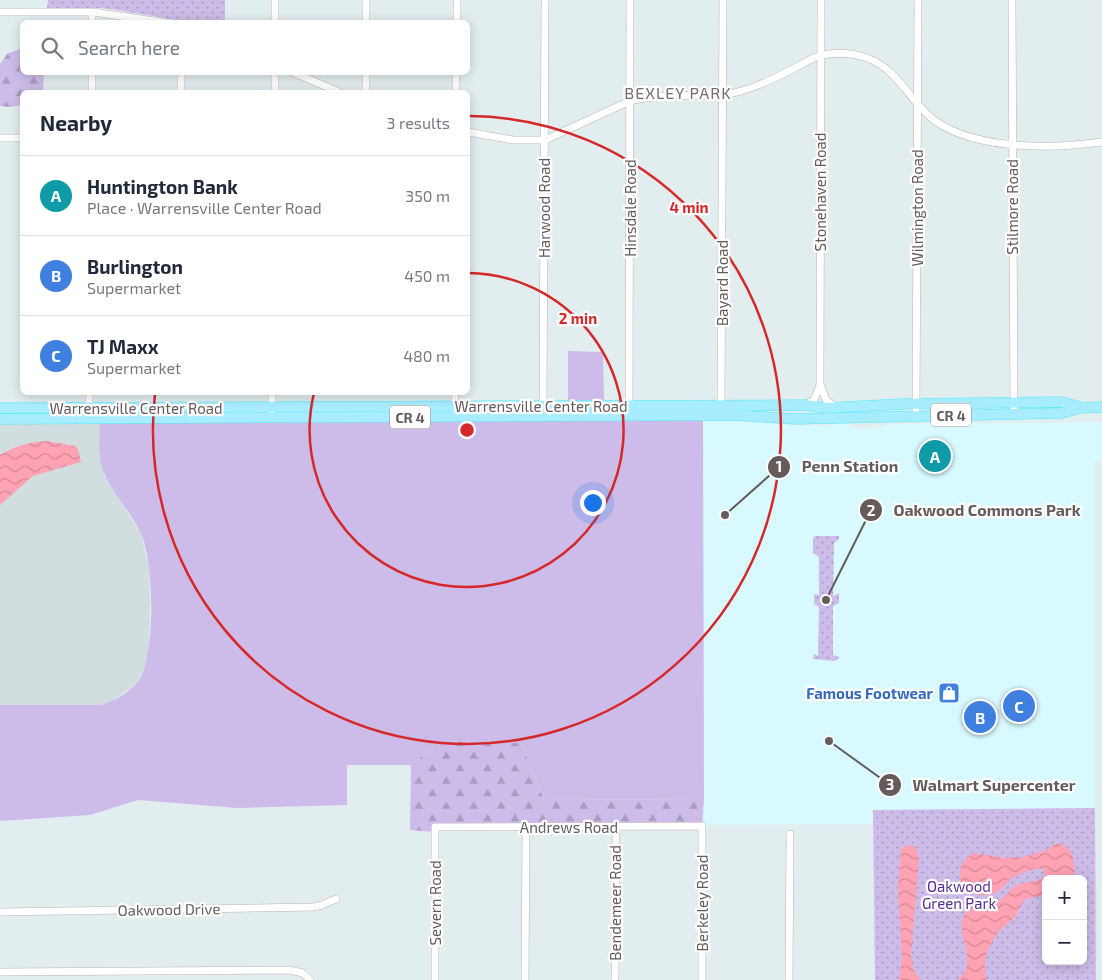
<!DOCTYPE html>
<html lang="en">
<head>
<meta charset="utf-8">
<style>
  :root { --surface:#fff; --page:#f2f2f3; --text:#1f2937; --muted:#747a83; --line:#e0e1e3; --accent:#1f8659 }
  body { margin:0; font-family:"Exo 2",sans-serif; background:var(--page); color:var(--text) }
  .controls { position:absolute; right:15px; bottom:15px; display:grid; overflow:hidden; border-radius:8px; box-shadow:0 2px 12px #0003 }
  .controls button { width:45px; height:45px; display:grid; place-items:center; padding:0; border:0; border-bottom:1px solid var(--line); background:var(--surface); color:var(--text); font:25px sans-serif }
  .you { position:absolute; left:592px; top:502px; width:18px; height:18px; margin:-12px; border:4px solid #fff; border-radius:50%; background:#1a73e8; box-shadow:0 0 0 8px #1a73e833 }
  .badge { display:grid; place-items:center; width:32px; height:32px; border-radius:50%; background:var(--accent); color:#fff; font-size:16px; font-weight:700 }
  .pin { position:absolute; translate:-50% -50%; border:2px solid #fff; box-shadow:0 1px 5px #0006 }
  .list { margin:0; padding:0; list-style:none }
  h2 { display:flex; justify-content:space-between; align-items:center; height:65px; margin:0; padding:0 20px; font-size:21px }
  h2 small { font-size:16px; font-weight:400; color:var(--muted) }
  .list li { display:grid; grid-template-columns:32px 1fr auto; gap:15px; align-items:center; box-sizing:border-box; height:80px; padding:0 20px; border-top:1px solid var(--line) }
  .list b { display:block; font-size:19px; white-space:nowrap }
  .list p { margin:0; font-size:16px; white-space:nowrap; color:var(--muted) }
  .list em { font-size:16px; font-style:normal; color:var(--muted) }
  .icon { flex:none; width:28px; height:28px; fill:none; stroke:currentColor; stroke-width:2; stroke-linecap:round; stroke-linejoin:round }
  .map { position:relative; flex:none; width:1102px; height:980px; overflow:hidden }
  .search { position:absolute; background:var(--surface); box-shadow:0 2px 12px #0003; left:20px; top:20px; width:450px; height:55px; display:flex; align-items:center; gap:12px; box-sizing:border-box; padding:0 18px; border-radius:8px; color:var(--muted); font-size:19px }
  .panel { position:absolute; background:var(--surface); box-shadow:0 2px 12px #0003; left:20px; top:90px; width:450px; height:305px; border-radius:8px }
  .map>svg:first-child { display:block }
</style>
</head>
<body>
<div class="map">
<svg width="1102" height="980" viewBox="0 0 1102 980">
  <defs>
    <pattern id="forest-firs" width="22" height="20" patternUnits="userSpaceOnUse" patternTransform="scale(1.25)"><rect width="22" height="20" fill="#cdbce9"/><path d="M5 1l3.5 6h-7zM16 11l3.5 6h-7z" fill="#aa9cc0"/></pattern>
    <pattern id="park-dots" width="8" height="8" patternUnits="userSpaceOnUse" patternTransform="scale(1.25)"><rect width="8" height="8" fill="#cdbce9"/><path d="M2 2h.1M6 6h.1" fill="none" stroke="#aa9cc0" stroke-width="1.8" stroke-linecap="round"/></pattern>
    <pattern id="water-waves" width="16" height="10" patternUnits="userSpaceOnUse" patternTransform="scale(1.25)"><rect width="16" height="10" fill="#ffa2b3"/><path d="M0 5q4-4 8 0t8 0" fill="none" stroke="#d28795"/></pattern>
  </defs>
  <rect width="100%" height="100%" fill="#e2edef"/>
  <path fill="#d7f9ff" d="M703,421H742L803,426L832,425L843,422L857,429L877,428L890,424L1102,422V460H1095V808L873,810V824L704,825Z"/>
  <path fill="#d1dddf" d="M0,424H100V448L104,475L141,534L149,568L150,602L149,647L147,659L142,672L139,680L131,688L110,702L101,705H0Z"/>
  <path fill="#cdbce9" d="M568,351L603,352L604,402L568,403Z
    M703,416L704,799L544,800L521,743L442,741L411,765H347V805L237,808L138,800L90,815L0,821V705H101C114,701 131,692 139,680C156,653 154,562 141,534C132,513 114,496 105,475C97,459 100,436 100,419Z"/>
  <path fill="url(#forest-firs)" d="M21,49H22V72L44,73L43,92H22V105L10,107L0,106V64L8,53Z
    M442,741L521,743L544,800L704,799L702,826L436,827L435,832L410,830L411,765Z"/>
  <path fill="url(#park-dots)" fill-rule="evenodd" d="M48,0H225V22H184L148,15L102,8H47Z
    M815,536H839V539L834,543L833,596L839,593V603L833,606V655L839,657L837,660L834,661L813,659L814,654L818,656L819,607L814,604V594L819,595V557L813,553V538Z
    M1095,808L1096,980H875L873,810ZM1046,879H1083V961H1046Z"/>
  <path fill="url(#water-waves)" d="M47,441L75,446L78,449L81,462L33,476L0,505V455C15,446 30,442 47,441Z
    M1057,843C1076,847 1074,863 1075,879H1046V898L1037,896L1024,900L1015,917L998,932L989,948L985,959L986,980H958C982,959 948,928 969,908C976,901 984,905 991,904C1003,902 1007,891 1016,886C1025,880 1038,884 1045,876L1043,869C1036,867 1018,874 1011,879C1006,883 1003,889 997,892C983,899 962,895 960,878C959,866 964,858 974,853L1006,858L1023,857L1044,851Z
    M908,845L916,847L919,859L911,955C912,966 913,972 921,980H899L902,957L898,887L901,848Z"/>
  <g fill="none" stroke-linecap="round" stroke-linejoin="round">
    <g stroke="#bbb4b3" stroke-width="8">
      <path id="street" d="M821,0L820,384L826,400L837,408
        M1012,0L1014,414
        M0,12H92L162,22
        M92,12V22
        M275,22V0
        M366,22V0
        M457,22V0
        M292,72L339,92
        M92,92V72
        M181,92V72
        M275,92V72
        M366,92V72
        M456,92V72
        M468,132L513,140H545L630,101C653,95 677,96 701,95C709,95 717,96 724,95C749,91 773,79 795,68C803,64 813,57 822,55C837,52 853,53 867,58C895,68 907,95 927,114C965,151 1053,149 1102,142
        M0,138H22
        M805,405L814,400L820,385
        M721,408L723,0
        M455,409V392
        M543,409L545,0
        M629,409L630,0
        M89,411V392
        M916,415L918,0
        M272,418V392
        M0,912L314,907L322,905L336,899
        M0,972L289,970L303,973L310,980
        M435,980V827L702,826V980
        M525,980L526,827
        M615,980L616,827
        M789,980L790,834"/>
    </g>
    <g stroke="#4debfd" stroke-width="11">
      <path id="primary" d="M0,408L805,405L827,408L901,404L1062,402L1080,407
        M0,419L735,415L795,419L1062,413L1081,408L1102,407"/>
    </g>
    <use href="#street" stroke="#fff" stroke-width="7"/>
    <use href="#primary" stroke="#a7ecff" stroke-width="10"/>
  </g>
  <g fill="none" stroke="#d62828" stroke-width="2.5">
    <path d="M468 273A157 157 0 1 1 314 393"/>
    <path d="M470 116A314 314 0 1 1 155 394"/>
  </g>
  <defs>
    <g id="shop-square" transform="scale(1.125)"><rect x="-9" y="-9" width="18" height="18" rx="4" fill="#3f7fe0" stroke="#fff"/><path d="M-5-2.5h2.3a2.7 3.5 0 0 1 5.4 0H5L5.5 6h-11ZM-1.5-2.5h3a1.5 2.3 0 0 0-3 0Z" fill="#fff"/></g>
  </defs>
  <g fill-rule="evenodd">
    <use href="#shop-square" x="949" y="693"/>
  </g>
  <g text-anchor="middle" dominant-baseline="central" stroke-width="4.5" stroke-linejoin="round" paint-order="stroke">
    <g fill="#fff" stroke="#938c8c" stroke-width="1">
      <rect x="931" y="403.5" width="40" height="23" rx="4"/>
      <rect x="390" y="405.5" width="40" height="23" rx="4"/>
    </g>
    <g font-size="14" font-weight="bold" fill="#655b5b">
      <text x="951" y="415">CR 4</text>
      <text x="410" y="417">CR 4</text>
    </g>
    <g font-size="15" fill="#655b5b" stroke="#fff">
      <text transform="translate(820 192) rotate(-90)">Stonehaven Road</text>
      <text transform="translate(1012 207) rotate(-90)">Stilmore Road</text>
      <text transform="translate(544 208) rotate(-90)">Harwood Road</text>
      <text transform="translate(630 208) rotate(-90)">Hinsdale Road</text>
      <text transform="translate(917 208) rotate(-90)">Wilmington Road</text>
      <text transform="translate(722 283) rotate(-90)">Bayard Road</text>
      <text x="541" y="406">Warrensville Center Road</text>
      <text x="136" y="408">Warrensville Center Road</text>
      <text x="569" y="827">Andrews Road</text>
      <text transform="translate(435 903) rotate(-90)">Severn Road</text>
      <text transform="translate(615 903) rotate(-90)">Bendemeer Road</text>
      <text transform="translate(702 903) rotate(-90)">Berkeley Road</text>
      <text transform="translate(169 909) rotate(-1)">Oakwood Drive</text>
    </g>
    <g font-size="15" font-weight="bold" fill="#366cbe" stroke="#fff" text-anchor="end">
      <text x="933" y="693">Famous Footwear</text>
    </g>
    <g font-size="15" fill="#582f8f" stroke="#fff">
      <text x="959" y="886">Oakwood<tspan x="959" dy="17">Green Park</tspan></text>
    </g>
    <g font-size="16" letter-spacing="1" fill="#776b6d" stroke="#fff">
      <text x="678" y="92">BEXLEY PARK</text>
    </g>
  </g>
  <circle cx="467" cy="430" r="8" fill="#d62828" stroke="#fff" stroke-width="2.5"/>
  <g font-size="15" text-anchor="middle" font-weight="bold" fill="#d62828" stroke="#fff" stroke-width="4.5" stroke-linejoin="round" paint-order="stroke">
    <text x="689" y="213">4 min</text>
    <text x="578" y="324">2 min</text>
  </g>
  <path fill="none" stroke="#655b5b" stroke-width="2" d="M725 515L779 467M826 600L871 510M829 741L890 785"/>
  <g fill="#655b5b" stroke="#fff" stroke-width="2">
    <circle cx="725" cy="515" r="5"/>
    <circle cx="826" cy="600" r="5"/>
    <circle cx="829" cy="741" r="5"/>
    <circle cx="779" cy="467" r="12"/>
    <circle cx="871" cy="510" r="12"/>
    <circle cx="890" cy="785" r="12"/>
  </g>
  <g font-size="15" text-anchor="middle" font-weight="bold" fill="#fff">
    <text x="779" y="472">1</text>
    <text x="871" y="516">2</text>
    <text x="890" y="790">3</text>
  </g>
  <g font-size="16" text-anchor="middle" font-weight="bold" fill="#655b5b" stroke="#fff" stroke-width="4.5" stroke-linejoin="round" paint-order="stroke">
    <text x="850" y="472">Penn Station</text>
    <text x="987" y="516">Oakwood Commons Park</text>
    <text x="994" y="791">Walmart Supercenter</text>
  </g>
</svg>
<div class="controls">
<button>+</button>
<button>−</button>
</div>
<div class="you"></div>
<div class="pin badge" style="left:935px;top:456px;background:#0f9aa8">A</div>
<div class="pin badge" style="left:980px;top:717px;background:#3f7fe0">B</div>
<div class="pin badge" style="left:1019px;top:706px;background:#3f7fe0">C</div>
<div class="search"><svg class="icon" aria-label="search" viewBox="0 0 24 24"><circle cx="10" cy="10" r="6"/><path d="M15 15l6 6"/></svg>Search here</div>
<section class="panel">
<h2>Nearby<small>3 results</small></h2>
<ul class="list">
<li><span class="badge" style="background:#0f9aa8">A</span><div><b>Huntington Bank</b><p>Place · Warrensville Center Road</p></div><em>350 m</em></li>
<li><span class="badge" style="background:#3f7fe0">B</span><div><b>Burlington</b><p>Supermarket</p></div><em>450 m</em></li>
<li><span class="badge" style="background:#3f7fe0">C</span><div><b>TJ Maxx</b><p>Supermarket</p></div><em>480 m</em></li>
</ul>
</section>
</div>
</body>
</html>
